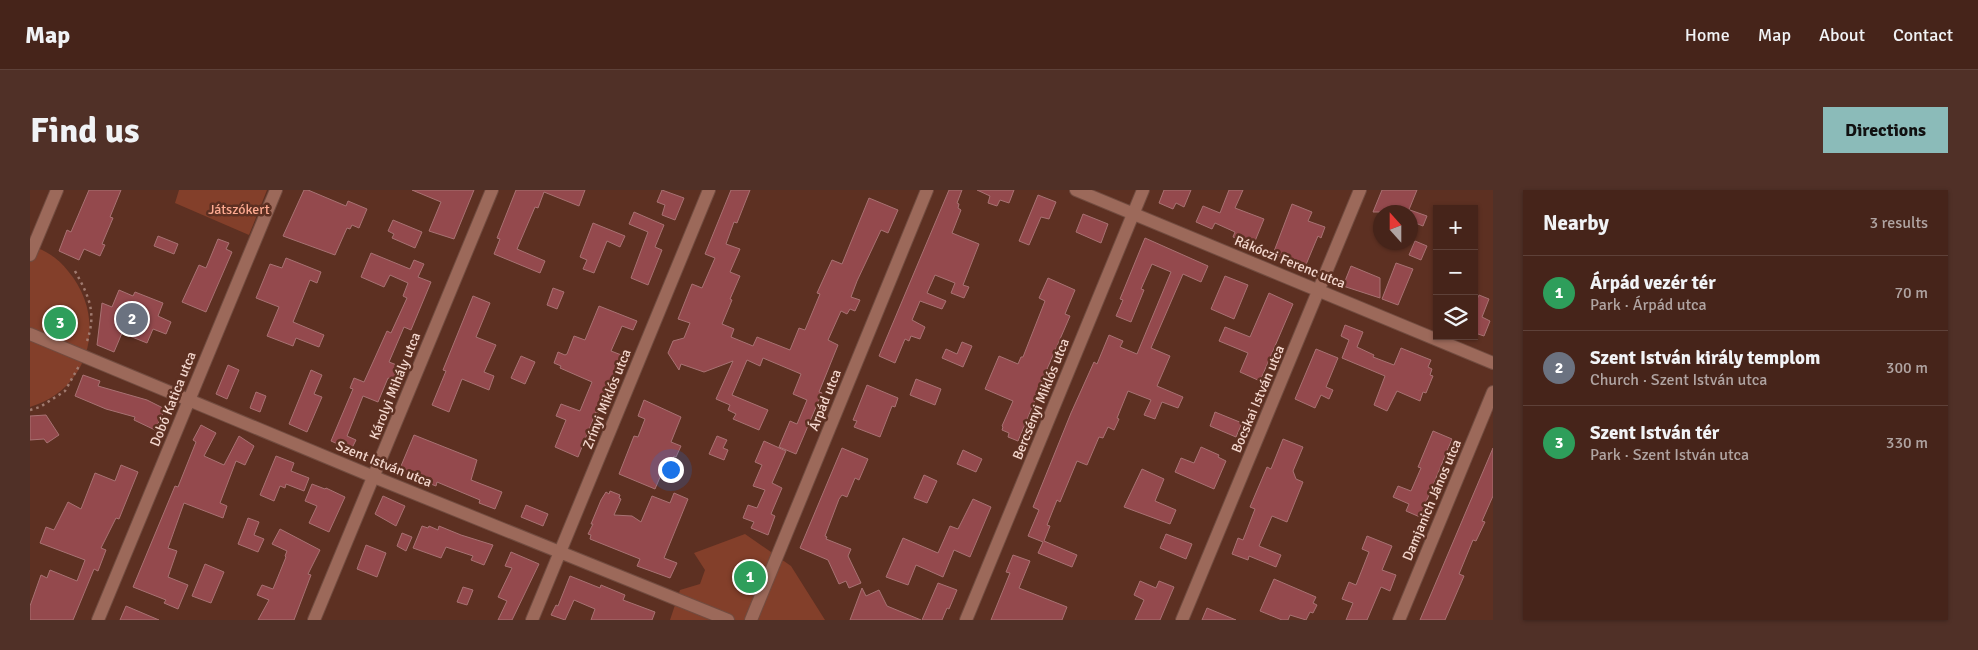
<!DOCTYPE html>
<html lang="en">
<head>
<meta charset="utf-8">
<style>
  :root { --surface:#46241a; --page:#503027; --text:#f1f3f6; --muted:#b0a4a2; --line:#5e4139; --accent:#8bbbb9 }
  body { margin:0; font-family:Signika,sans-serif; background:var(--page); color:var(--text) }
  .controls { position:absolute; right:15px; top:15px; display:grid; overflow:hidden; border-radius:0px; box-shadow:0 1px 4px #0004 }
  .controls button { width:45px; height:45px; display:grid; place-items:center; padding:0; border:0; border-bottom:1px solid var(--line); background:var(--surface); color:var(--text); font:25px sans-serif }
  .compass { position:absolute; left:1343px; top:15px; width:45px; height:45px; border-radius:50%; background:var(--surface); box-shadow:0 1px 4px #0004; rotate:339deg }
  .you { position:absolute; left:640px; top:279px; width:18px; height:18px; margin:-12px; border:4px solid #fff; border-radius:50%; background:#1a73e8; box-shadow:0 0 0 8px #1a73e833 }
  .badge { display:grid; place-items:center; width:32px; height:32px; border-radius:50%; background:var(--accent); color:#fff; font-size:16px; font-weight:700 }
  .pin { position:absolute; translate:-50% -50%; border:2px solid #fff; box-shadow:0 1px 5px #0006 }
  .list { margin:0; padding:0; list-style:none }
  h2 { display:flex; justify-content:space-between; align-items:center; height:65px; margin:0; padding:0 20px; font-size:21px }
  h2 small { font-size:16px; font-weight:400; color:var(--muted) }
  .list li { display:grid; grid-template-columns:32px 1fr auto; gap:15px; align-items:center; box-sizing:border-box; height:75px; padding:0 20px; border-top:1px solid var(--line) }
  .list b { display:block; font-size:19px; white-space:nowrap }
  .list p { margin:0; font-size:16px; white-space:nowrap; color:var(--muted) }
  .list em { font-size:16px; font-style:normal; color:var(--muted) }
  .icon { flex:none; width:28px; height:28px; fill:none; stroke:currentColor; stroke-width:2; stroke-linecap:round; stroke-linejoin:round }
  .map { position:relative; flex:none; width:1463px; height:430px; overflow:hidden; border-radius:0px }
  header { display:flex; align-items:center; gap:30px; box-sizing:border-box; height:70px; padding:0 25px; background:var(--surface); border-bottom:1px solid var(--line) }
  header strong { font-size:24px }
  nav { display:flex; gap:28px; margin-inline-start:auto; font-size:18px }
  .intro { display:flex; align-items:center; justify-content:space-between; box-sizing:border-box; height:120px; padding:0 30px }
  h1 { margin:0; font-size:35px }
  .button { padding:12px 22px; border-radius:0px; background:var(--accent); color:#111; font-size:18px; font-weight:700 }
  main { display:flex; gap:30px; padding:0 30px }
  aside { flex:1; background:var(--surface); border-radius:0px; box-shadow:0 1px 4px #0004 }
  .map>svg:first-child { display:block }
</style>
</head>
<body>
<header>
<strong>Map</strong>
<nav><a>Home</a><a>Map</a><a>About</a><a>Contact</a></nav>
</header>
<div class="intro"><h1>Find us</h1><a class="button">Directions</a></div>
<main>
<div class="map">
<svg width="1463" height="430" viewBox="0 0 1463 430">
  <rect width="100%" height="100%" fill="#5d3022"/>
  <path fill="#833f2a" d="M149,0H237L219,45L145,13Z
    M0,56C15,59 29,69 38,81C78,128 61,199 0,217Z
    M715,344L761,376L795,430H640L650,400L670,394L675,380L664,363Z"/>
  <path fill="#94494d" stroke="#a87273" d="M59,0H91L80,27L83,28L72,54L75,55L70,66L54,59L49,70L29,61L37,40L41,42Z
    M274,0H278L316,16L318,11L337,19L329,38L322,35L320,39L317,38L305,65L253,46Z
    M382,0H444L424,49L399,41L411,12Z
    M486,0H555L549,16L514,2L508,18L505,17L487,59L515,71L510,83L464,64L470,49L467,48Z
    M632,0L654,8L645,30L632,25L635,15L627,12Z
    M701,0H720L707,33L704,32L696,54L710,59L700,82L710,86L700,109L702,110L692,134L704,139L701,147L723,156L727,147L760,160L769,138L775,140L790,104L787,103L802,70L812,74L839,8L868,20L858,43L851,40L827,91L821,107L830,110L825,121L820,119L817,124L811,121L798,150L808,155L789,202L792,203L766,264L749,257L760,231L767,234L777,210L763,204L771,184L733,168L730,176L717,170L702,205L738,220L729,240L703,229L706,224L698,220L700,215L686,209L703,171L674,182L651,174L649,180L638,163L643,151L654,148L660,133L648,129L662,94L672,98L685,68L675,64Z
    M919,0H932L927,13L929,14L928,18L931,20L922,43L949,54L933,95L939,97L934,108L921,103L925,93L905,85L897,103L916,111L912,119L890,111L882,130L895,137L890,149L881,146L879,151L875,149L865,173L849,166Z
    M947,0H984L979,13L970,10L967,16L958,13L960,6Z
    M1134,0H1161L1154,17L1146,13L1143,19L1129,13Z
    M1199,0H1213L1205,18L1234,29L1223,56L1203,47L1205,42L1185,33L1182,39L1166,32L1173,16L1190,23Z
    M1352,0H1387L1378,22H1343Z
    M1008,5L1026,12L1019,29L1011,27L999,55L989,51Z
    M1262,14L1282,22L1278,31L1295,37L1291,48L1288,46L1275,77L1243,64Z
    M1380,20L1397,26L1393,36L1380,31Z
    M604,22L634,35L625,57L632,60L618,95L601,88L618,42L599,34Z
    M1053,24L1078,34L1071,53L1046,42Z
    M363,30L392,42L385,58L362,48L364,44L358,41Z
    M563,33L595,46L590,57L577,51L564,83L553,79L557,70L550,67Z
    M128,46L148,54L144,64L124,56Z
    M1115,48L1178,76L1171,92L1153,84L1121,158L1140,166L1127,196L1153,207L1148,218L1132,212L1125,229L1114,225L1121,210L1098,201L1087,228L1089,229L1084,240L1078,237L1073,248L1069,247L1057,275L1047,271L1030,312L1027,310L1017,335L1020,336L1014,351L1047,365L1042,377L1008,363L1013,352L998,346L1009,320L1003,317L1041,223L1064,172L1067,174L1079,145L1093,151L1090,157L1107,164L1141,82L1122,74L1111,99L1114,100L1101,132L1086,126L1093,110L1090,109Z
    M188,49L199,53L196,59L202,62L176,122L152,112L169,75L176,78Z
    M1385,51L1397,56L1391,70L1379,65Z
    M341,63L380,79L384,70L394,74L388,87L401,92L381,140L374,137L359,172L372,177L366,191L358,188L348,212L333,206L317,246L326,250L321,260L301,251L323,199L320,198L324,188L334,192L357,141L361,143L377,108L373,106L378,93L360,85L354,97L331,87Z
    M256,68L291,82L287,93L280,90L263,132L294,145L289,157L266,148L263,156L237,146L249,117L226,108L240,74L252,78Z
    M1366,73L1383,79L1368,115L1352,109Z
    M1321,76L1350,88V108L1313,96Z
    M1195,86L1218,95L1204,129L1181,119Z
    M1018,88L1045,100L1035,124L1040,126L1005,207L1006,208L988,251L978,247L979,243L972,240L973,237L972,236L983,211L955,199L969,166L988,174L991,167H993L1015,111L1009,108Z
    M523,98L534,102L527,119L517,115Z
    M89,100L103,106L105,102L133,113L128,126L141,132L136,144L123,139L117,153L92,143L84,162L67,155L72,113L82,117Z
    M1239,103L1263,114L1230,191L1210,182L1218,163L1189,151L1195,137L1220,147Z
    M1449,105L1459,109L1452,127L1460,131L1454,146L1445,143L1444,145V116Z
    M443,106L460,113L446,147L466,155L454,182L464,186L459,200L432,189L419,222L402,215L416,181L413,180Z
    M569,116L607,131L603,140L592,136L581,161L594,166L569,223L566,222L548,267L525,257L536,230L526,226L531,214L550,221L562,192L530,178L531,176L524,173L528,162L535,165L537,164L544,146L555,150Z
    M1315,135L1333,142L1327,157L1344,165L1343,167L1364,175L1371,158L1401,170L1398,177L1402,179L1400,185L1403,186L1396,203L1393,202L1390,211L1367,201L1357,221L1344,215L1355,186L1312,168L1319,150L1311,146Z
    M932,152L942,156L933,177L912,168L916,159L927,164Z
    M1286,159L1308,168L1296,197L1303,200L1299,209L1291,205L1285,218L1265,209Z
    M491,166L505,172L495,194L481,188Z
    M198,175L209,180L197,209L186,204Z
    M281,180L292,185L284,204L292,207L277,242L259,234Z
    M53,185L70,191L68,196L117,210L135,219L125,240L104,230L105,227L76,219L45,206Z
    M886,189L911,199L905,215L880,205Z
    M837,195L868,208L865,217L862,216L850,247L824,237L827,231L823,230Z
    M226,202L236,206L230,222L220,218Z
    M614,210L651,227L641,252L651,256L646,267L644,266L641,275L636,273L625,299L589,284L604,246L608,247L615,229L608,226Z
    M1185,222L1212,233L1206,247L1180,236Z
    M16,225L29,245L17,253L14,249L0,250V226Z
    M171,235L186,243L174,266L194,275L209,246L224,256L215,275L206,271L190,313L197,316L193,328L154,313L138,358L147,361L138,387L158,395L148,419L134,413L136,410L103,397L145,296L148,297L166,252L163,250Z
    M1403,241L1422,249L1390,327L1376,321L1379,314L1363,307L1368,296L1381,301L1391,278L1388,277Z
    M384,245L447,270L441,290L472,302L465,319L449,313L450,310L407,292L406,296L375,284L371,276Z
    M687,246L697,250L693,258L698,260L694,270L679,264Z
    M1253,249L1273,257L1263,281L1266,289L1273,292L1257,332L1242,326L1229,356L1251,365L1246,377L1219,366L1218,370L1202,364L1208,348L1213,350L1225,319L1220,317L1237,277L1241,279Z
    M734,251L756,261L742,293L752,298L741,324L745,326L738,345L721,338L724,332L713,328L718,315L727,318L735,300L723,296L732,275L725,272Z
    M1171,257L1189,265L1188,267L1196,271L1184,299L1145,282L1151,268L1164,273Z
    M812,258L838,269L829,290L825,288L817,307L812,305L809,309L795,346L797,347L796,349L821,359L818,366L831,393L819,398L816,391L809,394L798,370L770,358Z
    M1463,258V306L1452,331L1455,332L1446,351L1443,350L1429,384L1434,386L1415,430H1390Z
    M933,260L952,269L946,282L927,274Z
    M246,266L264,273L261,281L279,288L274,301L256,294L255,298L250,296L244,311L230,305Z
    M91,275L108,282L89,329L86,328L71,358L76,360L68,381L64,379L43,430H0V416L11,385L17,388L20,380L47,391L55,370L10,353L16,337L24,340L38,312L51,319L65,283L85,291Z
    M1112,279L1134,289L1125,311L1146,320L1140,334L1094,317Z
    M894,285L907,291L897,313L884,308Z
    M282,294L295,299L296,298L315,307L299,342L279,333L287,316L275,311Z
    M580,301L590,305L589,308L591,309L584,325L602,326L611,332L622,306L640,313L644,303L658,309L634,368L647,373L640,388L607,376L610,369L560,349L561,345L558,344L563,334H561L571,310L576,302L579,304Z
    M353,306L375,316L366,336L345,324Z
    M943,309L961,317L940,367L924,360L913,387L886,375L878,395L856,387L873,348L908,363L920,336L928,339Z
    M496,315L518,324L513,336L491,327Z
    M218,328L229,332L224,345L234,349L228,362L208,354Z
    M392,336L398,338L399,336L408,340L409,336L431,345L463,355L454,375L441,370L443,366L416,357L411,368L383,358Z
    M250,339L290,360L278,384L281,385L264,430H228L239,410L227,405L232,395L243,399L256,367L255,366L257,361L242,354Z
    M372,343L382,347L376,361L367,356Z
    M1136,344L1162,354L1156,369L1130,358Z
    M1337,346L1362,356L1352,380L1366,385L1360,401L1351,397L1337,430H1316L1323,413L1312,409L1319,392L1326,395L1339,362L1332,359Z
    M336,355L356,363L347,387L327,379Z
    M481,362L509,374L482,430H468L477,411L468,407L482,378L475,376Z
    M983,365L1000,371L989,398L1037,417L1032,430H961L980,383L976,382Z
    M175,374L194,382L181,413L162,406Z
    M540,386L570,398L571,395L595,405L593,410L625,422L622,430H561L565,419L544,410L535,430L521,425L526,415L528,416Z
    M1244,389L1286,407L1283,413L1287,415L1283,423L1280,422L1276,430L1260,425L1258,430H1252L1230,421Z
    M1110,391L1126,398L1129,391L1144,397L1130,430H1105L1114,410L1104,405Z
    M908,393L927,400L919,419L917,418L912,430H892Z
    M433,397L443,400L437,415L427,412Z
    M832,398L836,406L849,400L857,416L891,430H820Z
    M96,416L129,430H90Z
    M1177,418L1206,430H1172Z"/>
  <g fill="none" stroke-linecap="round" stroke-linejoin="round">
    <g stroke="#724c40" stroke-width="14">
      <path id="street" d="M1046,0L1463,173
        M0,65L27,0
        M0,144L344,287L698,430
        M68,430L246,0
        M284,430L462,0
        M502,430L679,0
        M721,430L897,0
        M936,430L1113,0
        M1152,430L1330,0
        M1369,430L1463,202"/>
    </g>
    <path stroke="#a07a6f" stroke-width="2.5" stroke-dasharray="2.5 4" stroke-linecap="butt" d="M45,81C60,108 67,124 56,154
      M0,220L10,217L35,201L49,176"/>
    <use href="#street" stroke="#9c695a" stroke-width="12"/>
  </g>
  <g text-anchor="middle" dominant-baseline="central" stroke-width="5" stroke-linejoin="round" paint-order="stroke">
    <g font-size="14" fill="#fdaa91" stroke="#5d3022">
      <text x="209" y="19">Játszókert</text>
    </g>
    <g font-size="14" fill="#f4d7ce" stroke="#5d3022">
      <text transform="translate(1260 72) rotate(22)">Rákóczi Ferenc utca</text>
      <text transform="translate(365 196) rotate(-68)">Károlyi Mihály utca</text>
      <text transform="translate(143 209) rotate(-68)">Dobó Katica utca</text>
      <text transform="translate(577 209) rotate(-68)">Zrínyi Miklós utca</text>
      <text transform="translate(1011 209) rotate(-68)">Bercsényi Miklós utca</text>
      <text transform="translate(1228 209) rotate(-67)">Bocskai István utca</text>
      <text transform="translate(795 210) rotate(-68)">Árpád utca</text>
      <text transform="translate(354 274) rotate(22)">Szent István utca</text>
      <text transform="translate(1402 310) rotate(-67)">Damjanich János utca</text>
    </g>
  </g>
</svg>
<div class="controls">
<button>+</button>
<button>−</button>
<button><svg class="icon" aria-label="layers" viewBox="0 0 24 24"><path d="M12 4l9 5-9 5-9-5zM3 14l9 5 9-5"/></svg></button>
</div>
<svg class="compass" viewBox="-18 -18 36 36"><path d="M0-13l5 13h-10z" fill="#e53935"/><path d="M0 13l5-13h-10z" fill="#b0a4a2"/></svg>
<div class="you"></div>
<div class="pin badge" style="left:720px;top:387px;background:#2e9e5b">1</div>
<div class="pin badge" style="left:102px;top:129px;background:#6b7280">2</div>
<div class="pin badge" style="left:30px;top:133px;background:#2e9e5b">3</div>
</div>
<aside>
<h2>Nearby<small>3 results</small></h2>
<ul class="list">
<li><span class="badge" style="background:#2e9e5b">1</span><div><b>Árpád vezér tér</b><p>Park · Árpád utca</p></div><em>70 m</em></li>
<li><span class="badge" style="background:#6b7280">2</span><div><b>Szent István király templom</b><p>Church · Szent István utca</p></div><em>300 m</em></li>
<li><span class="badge" style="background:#2e9e5b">3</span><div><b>Szent István tér</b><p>Park · Szent István utca</p></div><em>330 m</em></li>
</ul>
</aside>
</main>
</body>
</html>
